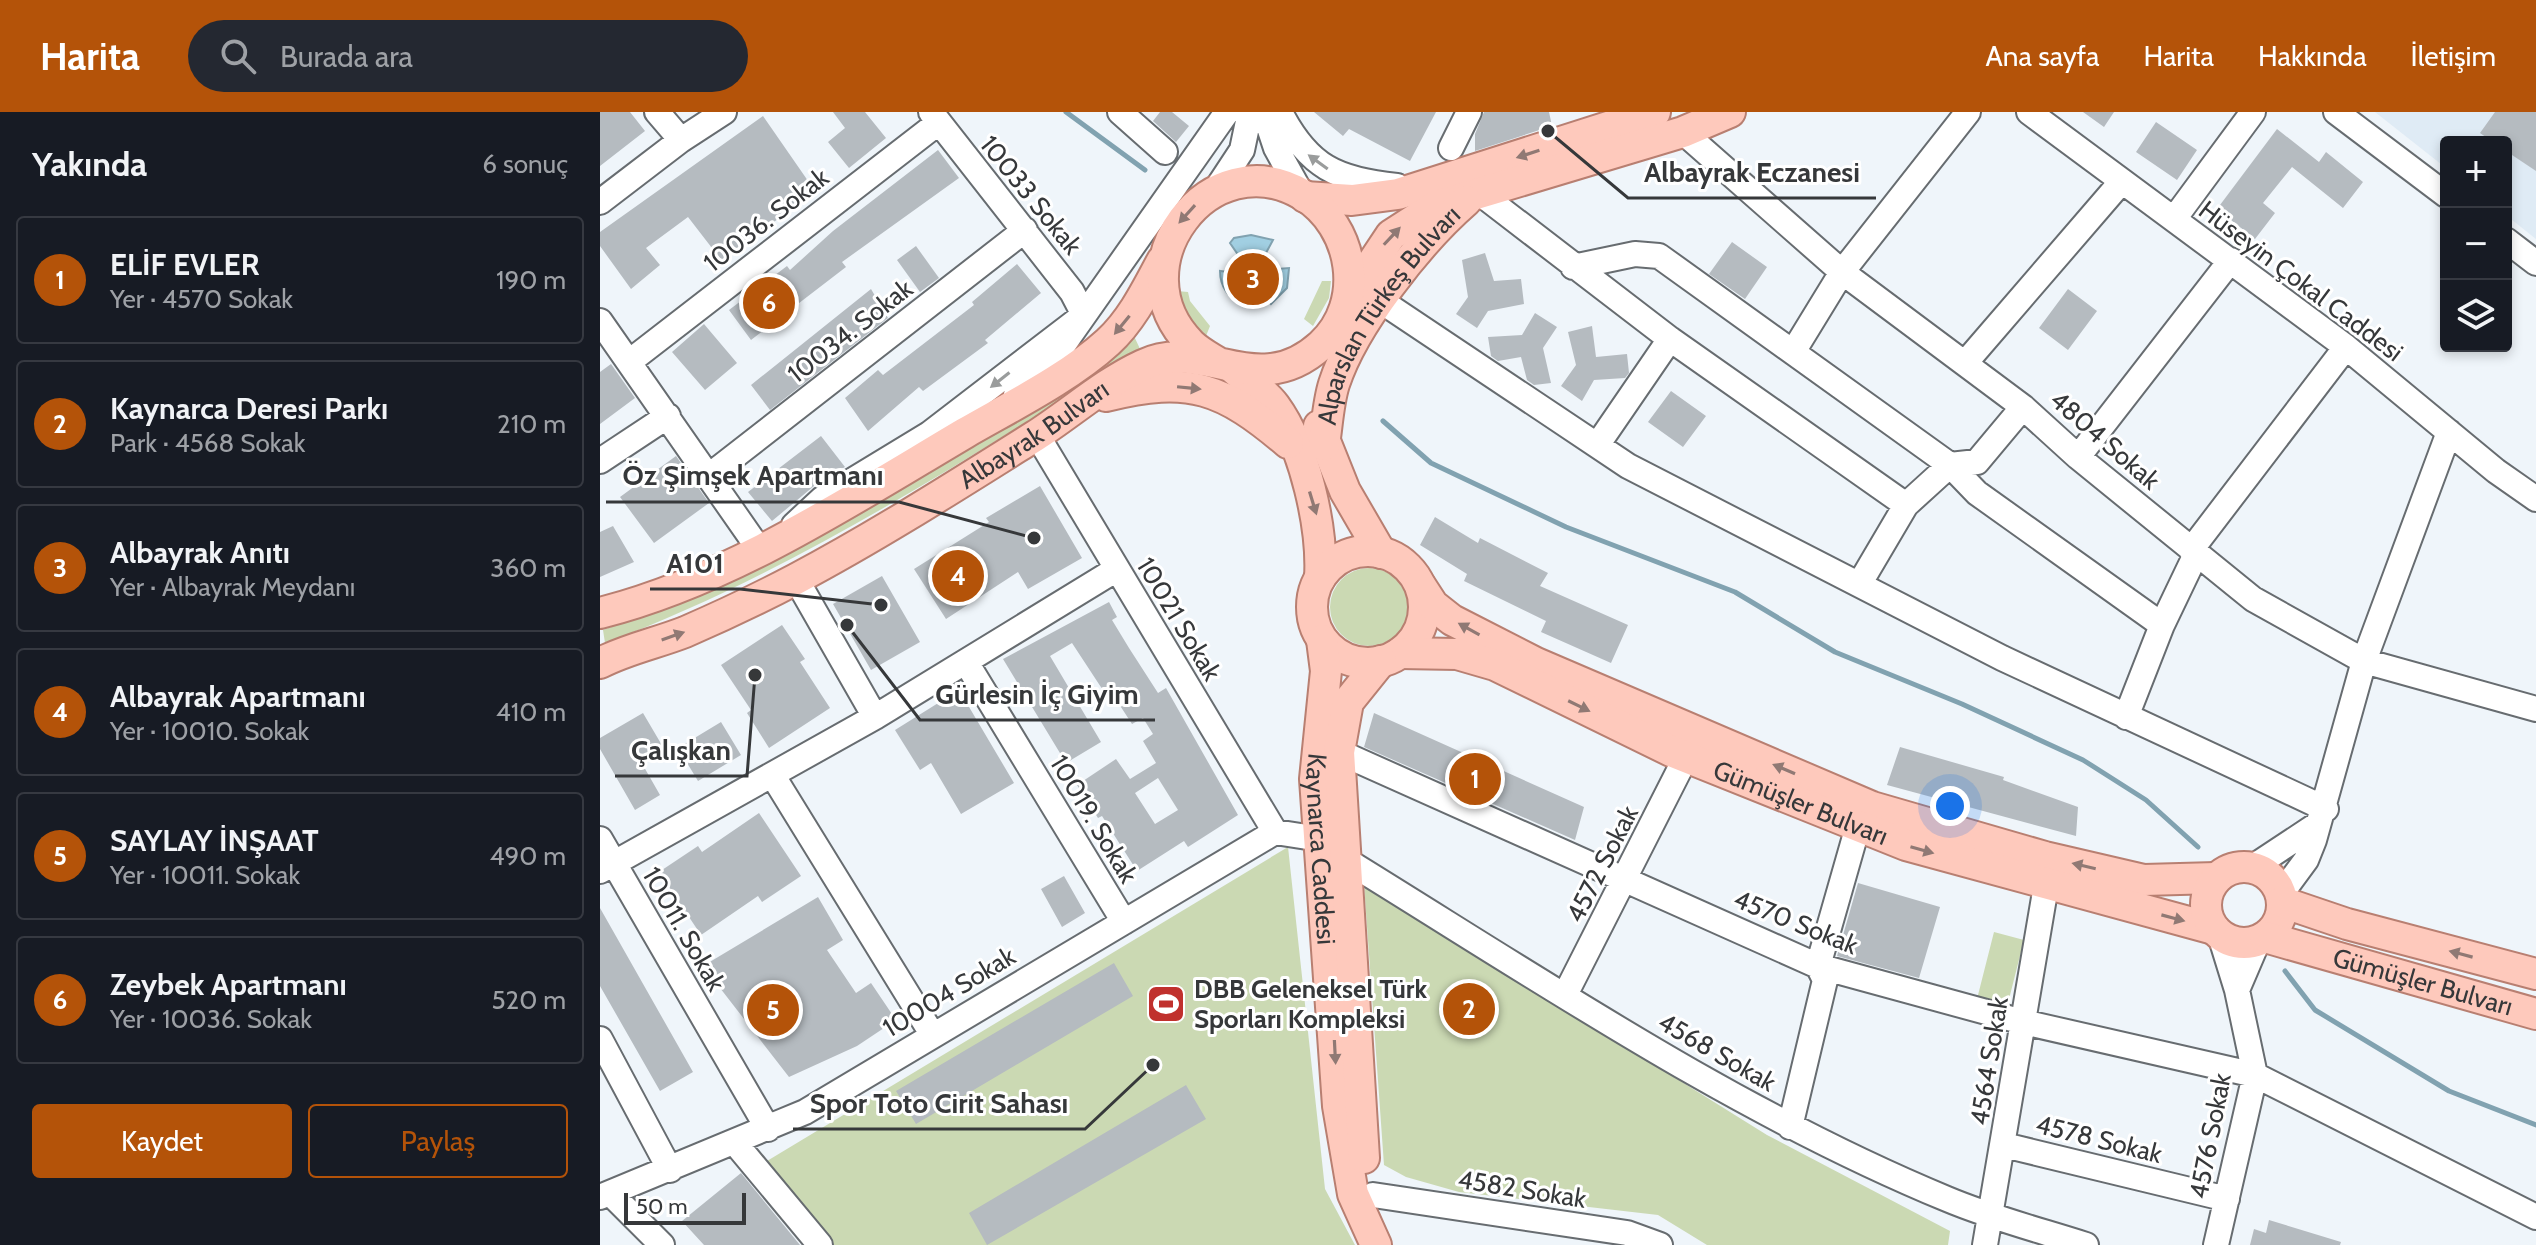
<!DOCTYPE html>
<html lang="tr">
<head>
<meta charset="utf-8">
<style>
  :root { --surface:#171b24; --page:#242831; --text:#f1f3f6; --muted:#9ea1a6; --line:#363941; --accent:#b45309 }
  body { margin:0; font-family:Cabin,sans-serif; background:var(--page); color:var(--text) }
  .controls { position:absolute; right:24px; top:24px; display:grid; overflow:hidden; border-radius:8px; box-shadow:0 4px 12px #0003 }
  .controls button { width:72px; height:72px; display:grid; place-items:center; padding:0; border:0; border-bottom:2px solid var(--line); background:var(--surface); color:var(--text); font:40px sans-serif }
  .scale { position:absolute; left:24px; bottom:20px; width:122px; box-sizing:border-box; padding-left:8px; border:4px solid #36383a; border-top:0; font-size:22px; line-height:28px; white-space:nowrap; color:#36383a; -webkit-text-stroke:6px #fff; paint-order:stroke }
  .you { position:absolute; left:1350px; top:694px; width:28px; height:28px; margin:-20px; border:6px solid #fff; border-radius:50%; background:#1a73e8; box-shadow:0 0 0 12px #1a73e833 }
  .badge { display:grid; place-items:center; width:52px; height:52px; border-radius:50%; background:var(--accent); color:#fff; font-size:26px; font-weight:700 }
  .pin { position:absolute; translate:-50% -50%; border:4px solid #fff; box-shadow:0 2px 8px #0006 }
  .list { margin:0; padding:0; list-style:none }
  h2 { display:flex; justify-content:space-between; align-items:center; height:104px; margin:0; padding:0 32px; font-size:34px }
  h2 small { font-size:26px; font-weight:400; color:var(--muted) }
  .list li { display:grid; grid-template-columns:52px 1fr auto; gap:24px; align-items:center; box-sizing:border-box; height:128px; margin:0 16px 16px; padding:0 16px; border:2px solid var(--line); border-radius:8px }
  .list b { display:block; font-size:30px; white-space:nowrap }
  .list p { margin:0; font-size:26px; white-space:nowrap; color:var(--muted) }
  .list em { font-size:26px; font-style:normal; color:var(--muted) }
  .actions { display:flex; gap:16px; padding:24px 32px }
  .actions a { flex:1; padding:18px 0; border:2px solid var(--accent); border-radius:8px; text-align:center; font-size:28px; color:var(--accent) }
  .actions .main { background:var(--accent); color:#fff }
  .icon { flex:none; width:44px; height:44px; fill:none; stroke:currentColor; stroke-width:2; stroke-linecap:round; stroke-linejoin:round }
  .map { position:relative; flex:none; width:1936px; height:1133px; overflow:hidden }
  header { display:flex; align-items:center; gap:48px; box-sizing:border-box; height:112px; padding:0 40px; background:var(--accent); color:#fff }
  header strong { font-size:38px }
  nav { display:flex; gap:44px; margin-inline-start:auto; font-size:28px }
  .search { width:560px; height:72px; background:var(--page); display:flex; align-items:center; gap:20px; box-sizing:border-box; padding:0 28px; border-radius:44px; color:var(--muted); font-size:30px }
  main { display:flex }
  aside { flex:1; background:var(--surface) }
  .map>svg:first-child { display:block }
</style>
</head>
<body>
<header>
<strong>Harita</strong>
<div class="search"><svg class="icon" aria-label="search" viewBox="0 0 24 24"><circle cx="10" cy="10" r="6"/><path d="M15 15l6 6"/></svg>Burada ara</div>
<nav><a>Ana sayfa</a><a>Harita</a><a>Hakkında</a><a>İletişim</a></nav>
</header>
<main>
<aside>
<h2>Yakında<small>6 sonuç</small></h2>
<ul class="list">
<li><span class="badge">1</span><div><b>ELİF EVLER</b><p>Yer · 4570 Sokak</p></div><em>190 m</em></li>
<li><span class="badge">2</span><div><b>Kaynarca Deresi Parkı</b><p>Park · 4568 Sokak</p></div><em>210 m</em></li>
<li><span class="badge">3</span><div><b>Albayrak Anıtı</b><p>Yer · Albayrak Meydanı</p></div><em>360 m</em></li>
<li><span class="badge">4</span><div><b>Albayrak Apartmanı</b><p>Yer · 10010. Sokak</p></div><em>410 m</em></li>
<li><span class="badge">5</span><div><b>SAYLAY İNŞAAT</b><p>Yer · 10011. Sokak</p></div><em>490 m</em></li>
<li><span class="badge">6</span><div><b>Zeybek Apartmanı</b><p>Yer · 10036. Sokak</p></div><em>520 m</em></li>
</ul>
<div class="actions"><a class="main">Kaydet</a><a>Paylaş</a></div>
</aside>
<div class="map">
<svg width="1936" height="1133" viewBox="0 0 1936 1133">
  <rect width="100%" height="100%" fill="#eff5fa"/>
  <path fill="#dfebf5" d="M1775,0H1936V127L1906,103V30H1846V56Z"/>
  <path fill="#cbd9b3" d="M722,169H731L729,186L713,214L704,207Z
    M577,179L588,180L590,189L610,214L606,224L584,200Z
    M533,222L541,239C369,345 195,460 5,531L3,518L71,493Z
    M730 495a39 39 0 1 1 78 0a39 39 0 1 1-78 0Z
    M688,735L725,1077L755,1133H227L167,1049Z
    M764,772L1167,1023L1350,1119L1348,1133H1107L1058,1103L859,1080L806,1065L784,1053Z
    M1394,820L1424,828L1407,895L1377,887Z"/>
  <path fill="#a1cfe2" stroke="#81a2b0" stroke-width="2" d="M651,123L673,128L660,152L663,158L689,156L687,176L671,192L657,174L649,176L642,194C629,185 620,176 620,159L636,161L643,150L630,131L634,126Z"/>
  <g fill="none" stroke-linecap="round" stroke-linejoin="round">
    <path stroke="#81a2b0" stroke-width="5" d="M466,0L545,58
      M783,309L831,351L966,415L1135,480L1235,540L1362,592L1483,648L1546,688L1598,735
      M1685,859L1715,898L1849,979L1936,1013"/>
  </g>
  <path fill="#b5bbc0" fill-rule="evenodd" d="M0,0H30L45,19L0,54Z
    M233,0H265L286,26L249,56L228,30L245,16Z
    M560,0H572L589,14L576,30L553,9Z
    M714,0H836L810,49L749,17L743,24Z
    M884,0H949L952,14L875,39V22Z
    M1483,0H1514L1504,15Z
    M1895,0H1936V59L1906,39V30H1893L1880,21Z
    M163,4L215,79L122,149L88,105L46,136L60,153L31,177L0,134V120Z
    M1556,10L1597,38L1577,68L1536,40Z
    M1677,17L1719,50L1726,40L1763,70L1743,96L1692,55L1663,91L1675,101L1655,127L1617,97Z
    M338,38L359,66L242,150L246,155L151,228L129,198L187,154L190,158L233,119Z
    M1132,130L1167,155L1145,187L1109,162Z
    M316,134L339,166L320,180L297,148Z
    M885,141L894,169L921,167L924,192L888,199L877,216L856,202L868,185L862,148Z
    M417,152L441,181L385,228L388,231L323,279L319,275L268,319L245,286L278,258L283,263L374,193L372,190Z
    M271,177L288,206L170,298L151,273Z
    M1468,177L1497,199L1468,238L1439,216Z
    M935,201L957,215L943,236L951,271L934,273L927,268L921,245L898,249L891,244L888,225L922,223Z
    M104,212L137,251L105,278L72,240Z
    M992,214L996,245L1027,242L1029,261L1025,266L994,268L982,289L961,274L976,253L968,220Z
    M11,252L35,286L0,312V260Z
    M1071,279L1106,304L1083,335L1048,310Z
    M221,324L245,355L214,374L172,409L148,380Z
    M76,344L109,391L54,431L20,385Z
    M440,374L482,446L428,477L418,460L346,507L314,457L389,410L386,406Z
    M835,405L878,431L880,426L948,461L940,474L1028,513L1011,551L941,520L946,509L864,469L867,462L820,433Z
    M13,414L34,450L0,465V420Z
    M282,464L320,530L271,558L233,492Z
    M509,490L517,505L512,508L529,536L558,581L566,576L638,703L588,735L584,729L537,759L502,704L498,706L477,673L516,647L530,667L556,651L543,629L553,622L543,606L532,612L517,589L512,592L472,531L450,544L501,630L466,651L403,547ZM558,666L578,698L555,712L535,681Z
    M182,513L205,547L200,550L230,596L169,636L147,601L151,598L121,553Z
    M359,578L414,671L361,702L331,651L320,658L295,618Z
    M43,601L63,635L40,648L60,683L35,698L0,637V626Z
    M774,601L984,695L975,728L764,635Z
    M121,610L141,643L98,669L78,636Z
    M1300,635L1404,665L1403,668L1478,695L1476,724L1287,673Z
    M159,701L201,764L162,790L158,784L101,823L59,760L98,734L102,740Z
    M464,764L485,801L462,815L441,777Z
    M1258,771L1340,795L1319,866L1237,844Z
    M218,785L243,828L227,838L256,881L271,871L296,908L257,934L189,965L103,854Z
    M0,796L93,960L60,979L0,874Z
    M514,851L533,884L316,1012L296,979Z
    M586,973L606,1007L387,1133L369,1101Z
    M141,1061L200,1133H104L82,1109Z
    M1669,1108L1741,1130L1740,1133H1650L1654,1117L1666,1121Z"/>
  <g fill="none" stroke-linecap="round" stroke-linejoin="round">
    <g stroke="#676c70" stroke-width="28">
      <path id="minor" d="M57,0L81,28L124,0
        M520,0L565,40
        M664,0L676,36L701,81
        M680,0C708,55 737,68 797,74
        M1429,0L1746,235L1896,359L1936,387
        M1736,0L1846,83
        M1083,20L1242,160L1423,295L1478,345L1653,487L1764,549L1936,597
        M851,36L869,0
        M615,79L642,38L650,0
        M881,82L1070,227L1306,393L1350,353L1377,350L1423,295
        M0,90L81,28
        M1574,107L1653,0
        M1906,128L1936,151
        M973,155L1035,142L1059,144L1350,353L1377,381L1562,513
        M781,189L1028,354L1402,546L1726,697
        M0,209L159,437
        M1193,240L1242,160L1368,0
        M29,250L338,11
        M1366,250L1522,69
        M416,283L461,236L627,0
        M437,323L675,720
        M998,332L1070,227
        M1478,345L1631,148
        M0,349L68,304
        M109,364L425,118
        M194,413L222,387L329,322L484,203L472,180L331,0
        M1591,438L1746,235
        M196,467L275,605
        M1260,471L1306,393
        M366,550L524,810
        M1526,605L1562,513L1596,442
        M739,640L1218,854L1423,910L1655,963L1936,1105
        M173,664L332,922
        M0,727L168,1017
        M744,747C939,867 1134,999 1347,1087C1392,1106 1439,1118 1486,1133
        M1653,755L1718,712
        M0,759L275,605L517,457
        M1681,782L1706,748L1714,728L1764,549L1849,320
        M1637,878L1658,829
        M965,883L1086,645
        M0,927L70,1058
        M1190,1015L1225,868L1218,854L1258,714
        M136,1032L220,1133
        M1404,1033L1627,1087
        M10,1081L62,1133
        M773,1083L1027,1121L1060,1133
        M0,1085L205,1000L675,720L720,727
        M1385,1133L1446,774
        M1616,1133L1655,963L1637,878L1620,823"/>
    </g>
    <g stroke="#b87f71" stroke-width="34">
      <g id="major">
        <path d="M705,85L752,88L798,82L1055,0"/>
        <path d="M749,186L791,123L836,94L1083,20L1130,0"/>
        <path d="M633,256C646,268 664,279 675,294C705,335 723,416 720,466"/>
        <path d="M506,284C590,263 623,276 688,331"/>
        <path d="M719,314L745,379L781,441"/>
        <path id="s1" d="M724,333C727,314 728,291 734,272C753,213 819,130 866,89"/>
        <circle cx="768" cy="495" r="56"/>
        <path d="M820,473L833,493L852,508L936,551L1272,695L1445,745L1544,768L1616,766"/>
        <path d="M0,501C130,468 250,389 365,321C410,295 470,265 508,230C532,208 547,177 562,149"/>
        <path id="s2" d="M722,528L726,559L715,667L738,994L753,1082L776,1133"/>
        <path id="s3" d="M800,541L857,542L895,553L1071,639L1306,733L1614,817"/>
        <path id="s4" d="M0,551C27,537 57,531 85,520C122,504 160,486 196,467C277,424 357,373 435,324C471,301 504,271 543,253C604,224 657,291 721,233C767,191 754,114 703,83C610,27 514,155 591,232C598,239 609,245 617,250"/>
        <circle cx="1644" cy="793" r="38"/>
        <path d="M1682,790L1747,812L1936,862"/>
        <path id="s5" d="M1665,825L1936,902"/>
        <path d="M764,1046L739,640L748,590L781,549"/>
      </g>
    </g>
    <use href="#minor" stroke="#fff" stroke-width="24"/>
    <use href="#major" stroke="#fec9bc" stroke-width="30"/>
  </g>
  <defs><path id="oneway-solid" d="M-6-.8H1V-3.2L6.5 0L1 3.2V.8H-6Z" transform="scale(2)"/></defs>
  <g fill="#907974">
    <use href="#oneway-solid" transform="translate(928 42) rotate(162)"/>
    <use href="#oneway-solid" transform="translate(587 102) rotate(132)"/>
    <use href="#oneway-solid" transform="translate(792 124) rotate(-47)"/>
    <use href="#oneway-solid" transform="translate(522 213) rotate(129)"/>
    <use href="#oneway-solid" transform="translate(589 276) rotate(6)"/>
    <use href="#oneway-solid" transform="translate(713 391) rotate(73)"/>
    <use href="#oneway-solid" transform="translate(869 517) rotate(-151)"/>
    <use href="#oneway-solid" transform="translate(73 524) rotate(-19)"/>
    <use href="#oneway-solid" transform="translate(979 594) rotate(26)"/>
    <use href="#oneway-solid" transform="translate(1184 657) rotate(-157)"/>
    <use href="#oneway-solid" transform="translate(1322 738) rotate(16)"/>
    <use href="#oneway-solid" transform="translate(1484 754) rotate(-167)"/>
    <use href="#oneway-solid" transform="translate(1573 806) rotate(15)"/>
    <use href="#oneway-solid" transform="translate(1861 842) rotate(-165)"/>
    <use href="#oneway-solid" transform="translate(735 940) rotate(87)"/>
  </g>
  <g fill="#9a9c9c">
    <use href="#oneway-solid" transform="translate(718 50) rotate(-144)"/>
    <use href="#oneway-solid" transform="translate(400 268) rotate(142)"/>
  </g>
  <defs>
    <g id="stadium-square" transform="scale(2)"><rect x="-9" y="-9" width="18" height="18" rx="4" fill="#c0312d" stroke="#fff"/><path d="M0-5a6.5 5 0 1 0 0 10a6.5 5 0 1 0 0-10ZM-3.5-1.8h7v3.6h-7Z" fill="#fff"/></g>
  </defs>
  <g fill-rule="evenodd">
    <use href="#stadium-square" x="566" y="892"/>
  </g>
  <g text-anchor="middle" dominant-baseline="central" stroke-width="6" stroke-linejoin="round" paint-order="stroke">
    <g font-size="26" fill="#36383a" stroke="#fff">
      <text transform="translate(431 83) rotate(51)">10033 Sokak</text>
      <text transform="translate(166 108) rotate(-38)">10036. Sokak</text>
      <text transform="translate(1701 169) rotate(37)">Hüseyin Çokal Caddesi</text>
      <text stroke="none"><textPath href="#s1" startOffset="148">Alparslan Türkeş Bulvarı</textPath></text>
      <text transform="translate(250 219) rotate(-38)">10034. Sokak</text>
      <text stroke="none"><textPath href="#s4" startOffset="492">Albayrak Bulvarı</textPath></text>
      <text transform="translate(1505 328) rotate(41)">4804 Sokak</text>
      <text transform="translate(579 507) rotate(59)">10021 Sokak</text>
      <text stroke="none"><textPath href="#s3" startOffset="432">Gümüşler Bulvarı</textPath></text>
      <text transform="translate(494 707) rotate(59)">10019. Sokak</text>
      <text stroke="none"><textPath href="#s2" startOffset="210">Kaynarca Caddesi</textPath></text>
      <text transform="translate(1002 752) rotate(-63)">4572 Sokak</text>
      <text transform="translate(1196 810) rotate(22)">4570 Sokak</text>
      <text transform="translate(84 817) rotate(60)">10011. Sokak</text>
      <text stroke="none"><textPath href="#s5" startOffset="164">Gümüşler Bulvarı</textPath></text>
      <text transform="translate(349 880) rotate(-31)">10004 Sokak</text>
      <text transform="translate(1117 940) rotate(30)">4568 Sokak</text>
      <text transform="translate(1389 949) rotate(-81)">4564 Sokak</text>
      <text transform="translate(1610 1024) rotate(-79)">4576 Sokak</text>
      <text transform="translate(1499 1027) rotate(14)">4578 Sokak</text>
      <text transform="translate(922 1077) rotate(9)">4582 Sokak</text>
    </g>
    <g font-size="26" font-weight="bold" fill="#36383a" stroke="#fff" text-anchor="start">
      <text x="594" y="877">DBB Geleneksel Türk<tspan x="594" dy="30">Sporları Kompleksi</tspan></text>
    </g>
  </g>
  <path fill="none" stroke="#36383a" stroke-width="3" d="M948 19L1028 86H1276M434 426L299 390H6M281 493L140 477H50M247 513L320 608H555M155 563L147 664H15M553 953L485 1017H193"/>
  <g fill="#36383a" stroke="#fff" stroke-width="3">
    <circle cx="948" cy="19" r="8"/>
    <circle cx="434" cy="426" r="8"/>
    <circle cx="281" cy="493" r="8"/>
    <circle cx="247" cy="513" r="8"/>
    <circle cx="155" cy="563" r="8"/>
    <circle cx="553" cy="953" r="8"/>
  </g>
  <g font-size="28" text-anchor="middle" font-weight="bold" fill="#36383a" stroke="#fff" stroke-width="6" stroke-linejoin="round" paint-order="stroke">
    <text x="1152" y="70">Albayrak Eczanesi</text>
    <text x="153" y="373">Öz Şimşek Apartmanı</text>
    <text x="95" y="461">A101</text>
    <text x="437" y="592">Gürlesin İç Giyim</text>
    <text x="81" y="648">Çalışkan</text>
    <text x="339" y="1001">Spor Toto Cirit Sahası</text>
  </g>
</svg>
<div class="controls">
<button>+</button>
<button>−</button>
<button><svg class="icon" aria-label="layers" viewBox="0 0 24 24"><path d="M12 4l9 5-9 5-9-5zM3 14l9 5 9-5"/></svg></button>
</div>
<div class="scale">50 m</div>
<div class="you"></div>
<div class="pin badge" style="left:875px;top:667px">1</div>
<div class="pin badge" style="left:869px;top:897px">2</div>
<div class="pin badge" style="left:653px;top:167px">3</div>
<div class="pin badge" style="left:358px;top:464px">4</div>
<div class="pin badge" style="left:173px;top:898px">5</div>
<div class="pin badge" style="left:169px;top:191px">6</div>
</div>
</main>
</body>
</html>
